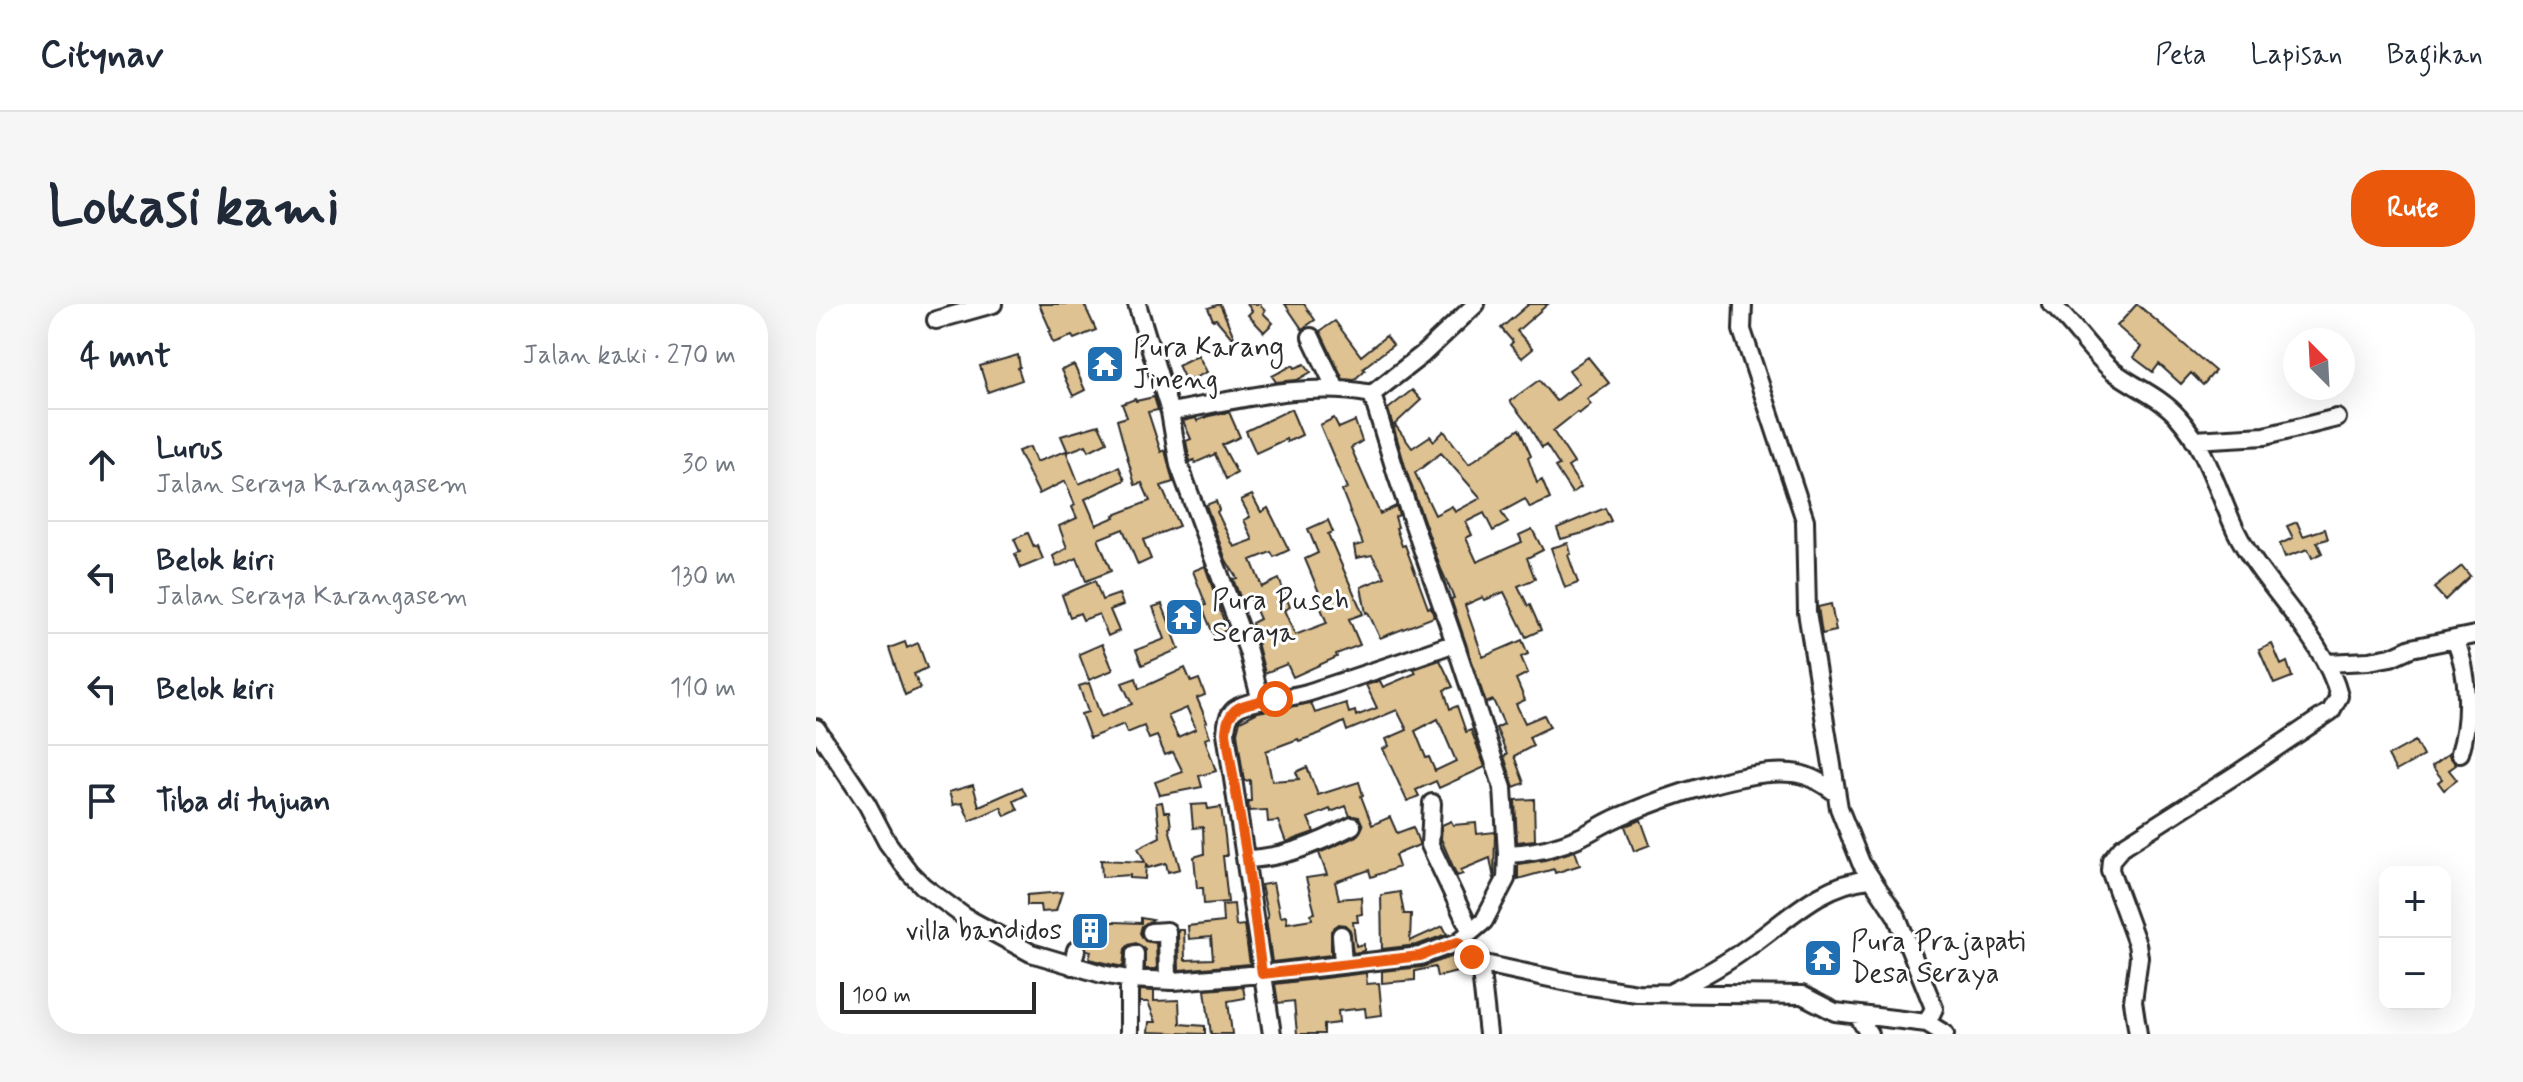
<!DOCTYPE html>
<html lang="id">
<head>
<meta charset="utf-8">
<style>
  :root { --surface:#fff; --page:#f6f6f7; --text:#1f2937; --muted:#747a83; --line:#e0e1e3; --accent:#ea580c }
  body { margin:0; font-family:Mynerve,sans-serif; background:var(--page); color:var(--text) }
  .controls { position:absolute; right:24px; bottom:24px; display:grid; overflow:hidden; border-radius:16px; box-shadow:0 8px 32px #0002 }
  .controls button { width:72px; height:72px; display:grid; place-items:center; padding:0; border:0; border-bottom:2px solid var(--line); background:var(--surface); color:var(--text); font:40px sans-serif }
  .compass { position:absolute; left:1467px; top:24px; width:72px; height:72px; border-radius:50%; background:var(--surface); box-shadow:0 8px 32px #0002; rotate:336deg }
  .scale { position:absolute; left:24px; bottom:20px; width:196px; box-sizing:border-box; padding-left:8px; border:4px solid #2b2b2b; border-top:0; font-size:22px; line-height:28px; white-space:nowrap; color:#2b2b2b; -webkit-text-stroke:6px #fff; paint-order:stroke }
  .stop { position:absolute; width:24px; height:24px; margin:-18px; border:6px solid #ea580c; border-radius:50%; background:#fff }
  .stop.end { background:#ea580c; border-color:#fff; box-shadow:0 2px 8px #0008 }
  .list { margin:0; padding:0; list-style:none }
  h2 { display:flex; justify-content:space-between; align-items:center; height:104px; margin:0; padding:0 32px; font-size:34px }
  h2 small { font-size:26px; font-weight:400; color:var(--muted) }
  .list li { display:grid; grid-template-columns:52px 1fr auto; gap:24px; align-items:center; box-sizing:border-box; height:112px; padding:0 32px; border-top:2px solid var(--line) }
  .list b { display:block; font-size:30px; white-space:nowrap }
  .list p { margin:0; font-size:26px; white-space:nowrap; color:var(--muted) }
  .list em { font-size:26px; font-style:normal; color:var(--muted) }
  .icon { flex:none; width:44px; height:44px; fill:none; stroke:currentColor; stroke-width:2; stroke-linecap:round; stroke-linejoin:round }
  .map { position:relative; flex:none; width:1659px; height:730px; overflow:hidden; border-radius:32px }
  header { display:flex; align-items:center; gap:48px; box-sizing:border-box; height:112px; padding:0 40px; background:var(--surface); border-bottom:2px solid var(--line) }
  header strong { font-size:38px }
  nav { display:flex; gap:44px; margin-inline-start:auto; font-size:28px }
  .intro { display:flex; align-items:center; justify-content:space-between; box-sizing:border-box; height:192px; padding:0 48px }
  h1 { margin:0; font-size:56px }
  .button { padding:20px 36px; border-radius:32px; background:var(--accent); color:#fff; font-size:28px; font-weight:700 }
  main { display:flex; gap:48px; padding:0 48px }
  aside { flex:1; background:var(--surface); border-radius:32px; box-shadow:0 8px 32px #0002 }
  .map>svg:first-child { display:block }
</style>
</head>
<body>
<header>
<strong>Citynav</strong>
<nav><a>Peta</a><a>Lapisan</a><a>Bagikan</a></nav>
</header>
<div class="intro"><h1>Lokasi kami</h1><a class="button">Rute</a></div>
<main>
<aside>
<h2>4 mnt<small>Jalan kaki · 270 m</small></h2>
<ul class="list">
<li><svg class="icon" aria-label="ahead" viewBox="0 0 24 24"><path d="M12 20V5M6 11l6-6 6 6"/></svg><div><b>Lurus</b><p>Jalan Seraya Karangasem</p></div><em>30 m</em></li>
<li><svg class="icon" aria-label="left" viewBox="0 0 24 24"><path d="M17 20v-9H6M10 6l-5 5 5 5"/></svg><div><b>Belok kiri</b><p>Jalan Seraya Karangasem</p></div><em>130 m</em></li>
<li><svg class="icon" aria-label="left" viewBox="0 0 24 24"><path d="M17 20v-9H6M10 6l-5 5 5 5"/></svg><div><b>Belok kiri</b></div><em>110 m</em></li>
<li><svg class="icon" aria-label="arrive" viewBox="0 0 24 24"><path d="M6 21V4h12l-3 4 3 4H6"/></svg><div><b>Tiba di tujuan</b></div></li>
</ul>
</aside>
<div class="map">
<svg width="1659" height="730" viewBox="0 0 1659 730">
  <rect width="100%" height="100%" fill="#fff"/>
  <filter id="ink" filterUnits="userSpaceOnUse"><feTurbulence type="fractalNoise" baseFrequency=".0125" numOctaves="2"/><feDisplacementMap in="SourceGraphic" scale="16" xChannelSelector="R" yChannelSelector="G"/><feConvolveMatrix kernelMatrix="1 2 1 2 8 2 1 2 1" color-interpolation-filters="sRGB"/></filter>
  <g filter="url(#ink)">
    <path fill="#dec292" stroke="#2b2b2b" stroke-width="2" fill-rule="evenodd" d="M223,0H268L280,26L258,35L256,32L237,39L233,28L235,27Z
      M404,0L418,33L416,34L400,15L397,16L392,4Z
      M431,0H444L449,7L447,9L457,19L448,28L432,11L436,7Z
      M469,0H488L499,16L486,25Z
      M713,0H732L701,27L717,45L706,54L694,41L697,38L685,24Z
      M1321,0L1399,67L1387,81L1375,69L1365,80L1343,60L1337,68L1317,53L1325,43L1301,22Z
      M519,17L545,52L570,32L577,41L547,64L549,66L538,76L527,75L504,27Z
      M202,51L204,63L202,64L206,76L172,88L164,62Z
      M382,51L391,68L370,78L362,61Z
      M772,53L793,79L771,95L775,100L763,110L761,108L737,127L758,159L752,163L765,183L756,189L739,163L743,161L730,141L726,144L711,119L694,97L723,76L740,97L763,79L753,66Z
      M489,60L495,68L481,76L460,78L456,72L477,61L479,64Z
      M258,61L269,86L257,92L245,66Z
      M596,86L605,96L577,122L572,105Z
      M338,93L342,106L332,108L345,148L349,146L357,178L345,182L363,222L327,236L335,255L322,261L307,225L282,235L295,267L270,277L261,254L241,263L237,252L251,244L243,222L261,214L256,203L259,201L249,177L223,190L202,147L214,143L220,158L250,147L263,180L303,163L309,176L269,195L280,221L299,213L298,211L334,197L326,179L319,181L301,116L311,113L306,100L319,95L320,97Z
      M475,105L486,131L471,138L470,135L440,149L430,127Z
      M413,108L424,133L406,141L421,169L410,175L399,150L379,159L378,156L374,158L370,137L375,135L367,117L380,114L381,117L393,112Z
      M518,114L523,124L539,117L546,137L535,144L564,210L580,202L583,211L579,213L582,223L580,224L586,242L589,241L612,304L615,303L618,313L564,334L552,308L550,309L545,283L569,273L556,251L540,254L538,242L547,240L526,187L531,184L504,121Z
      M283,121L291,138L273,147L270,141L252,148L245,132Z
      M580,122L596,144L614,132L618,137L628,127L653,160L703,125L715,152L712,154L721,179L726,176L734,195L714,204L709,195L685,208L692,219L677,227L668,209L650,218L656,231L650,234L661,258L706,238L703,231L716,225L727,246L711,254L719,275L702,282L712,302L714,301L725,326L710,333L688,288L669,296L667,293L649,301L667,353L706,336L712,350L705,353L712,369L700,375L709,396L700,400L709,419L728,411L734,423L713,433L717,442L698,452L708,479L698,483L688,452L691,450L680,424L688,420L677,396L670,399L635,295L638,294L625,265L591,169L578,124ZM625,149L665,194L639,208L636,202L619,211L599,169Z
      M436,191L445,208L452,204L473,246L458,253L455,248L435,256L446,283L463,275L474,303L468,306L479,331L511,319L504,302L508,300L489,255L502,249L492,225L512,216L517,228L512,230L547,310L533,315L544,341L520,350L521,353L477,373L471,360L449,369L436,319L444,315L434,293L425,295L417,275L421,274L410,256L390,201L400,197L403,206L401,208L418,243L437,236L428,216L434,213L425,196Z
      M789,204L795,217L771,228L745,235L741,224Z
      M1481,218L1487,232L1509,225L1512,235L1501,238L1506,249L1496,254L1492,245L1469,253L1464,240L1477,234L1471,222Z
      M212,229L218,243L221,241L227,255L205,264L199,250L204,248L198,235Z
      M752,239L755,250L752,251L762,279L749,284L735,244Z
      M389,262L411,326L398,332L386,303L390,301L377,267Z
      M1646,262L1654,272L1629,296L1618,284Z
      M279,277L286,296L303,290L307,301L294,306L303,327L292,332L283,310L267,316L264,309L254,313L246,291Z
      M346,300L363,345L326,361L320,346L349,335L337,303Z
      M1015,300L1020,327L1006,330L1002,303Z
      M89,338L91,344L102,339L111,364L98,370L104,384L89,391L73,344Z
      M286,340L297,366L273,376L263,350Z
      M1456,340L1465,361L1471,358L1476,373L1458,380L1443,346Z
      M624,356L637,383L628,386L634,405L641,402L650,428L655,426L669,463L623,484L620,477L600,486L603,492L591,497L567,445L573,442L570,435L591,426L581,406L531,427L528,418L505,429L483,437L482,435L450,447L456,477L483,475L480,468L491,463L502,491L543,478L547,491L545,492L556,521L574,513L581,529L597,523L603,539V541L579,551L583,563L555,573L553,566L519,578L523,595L545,593L546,610L541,611L542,618H537L540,642L548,640V647L537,649L534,626L529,621L523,620L515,627V651L456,658L450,615L452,614L445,581L457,579L464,613L470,612L471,619L496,615L495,610L499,609L490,574L511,571L503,549L541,532L547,522L543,513L534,512L530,502L515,508L514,505L492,514L498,528L470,538L462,517L452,518L451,506L433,507L432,497H435L434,476L428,477L421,429L424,417L442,408L495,399L499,409L530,399L533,409L539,407L540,412L561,404L550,381L564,377L567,383L600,369L598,365ZM622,415L640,457L619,467L613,453L610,454L599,427Z
      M369,364L375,378L383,375L389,391L381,394L391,418L389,419L394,433L389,435L400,467L383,472L386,483L344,491L339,478L367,468L357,448L349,451L341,432L333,435L328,422L311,429L308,420L274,434L265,410L272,408L263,382L273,379L285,413L316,400L306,379L320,374L323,385ZM371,404L380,425L362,433L352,412Z
      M1599,437L1607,452L1580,467L1572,452Z
      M1632,450L1640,461L1633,466L1641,476L1628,486L1622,478L1626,475L1616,462Z
      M157,481L163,502L206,483L210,491L198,497L202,506L189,512L185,503L154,517L146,499L137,501L133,488Z
      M718,495L719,536L701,538L699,496Z
      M346,498L348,508H353L355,523L353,524L364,565L352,568L350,559L332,564L330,560L329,575L314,574V571L286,573L285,556L329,558L322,544L344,533L340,499Z
      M391,500L392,505L405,503L409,532L411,552H407L412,598L388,600L387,584H381L378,553L388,550L387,523L377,524L375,501Z
      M825,516L834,541L818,547L809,522Z
      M635,517L637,521L660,519L661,530L679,528L678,575L674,554L645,566L647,570L641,572L625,535L626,521Z
      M759,547L764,561L739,569L738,565L702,575V560L729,556Z
      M246,588L240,607L225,608L224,601H211V591Z
      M584,588L588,610H595L594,637L627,622L631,630L601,641L566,645L565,591Z
      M418,600L420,622L428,621L434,660L363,666L362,626H368L369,656L397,655L395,633L373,635L372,622L407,618L406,601Z
      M325,614L336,616L326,622L324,629L329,637L340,639L341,665H329V646L320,639L313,641L309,645L307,663L273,655L275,647L271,646L267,638L271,617L325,619Z
      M637,652L641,668L621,673L619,663L599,667V676L566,679V667L606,663Z
      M550,669L551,680L563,679L566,711L550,713L549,704L522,707L523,719L508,721V730H481L478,697L462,699L459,680Z
      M427,683L429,694L412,697L416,730H395L389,686Z
      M324,686L338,687V697L363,696L364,720L389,722V730L332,728L333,718H340L332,698H324Z"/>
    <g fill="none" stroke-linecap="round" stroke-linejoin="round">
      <g stroke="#2b2b2b" stroke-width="22">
        <path id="minor" d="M321,0L354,108L363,161L432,347L445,397
          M927,0L926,26L989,216L991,308L1023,504L1045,559L1081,613L1116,699L1118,704L1111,719
          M1235,0C1258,20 1274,48 1297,67C1318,83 1345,93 1362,113C1391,145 1402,189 1420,227C1447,283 1508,332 1523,392L1515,407L1424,468L1306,543L1295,556L1294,566L1321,640L1323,653L1317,697L1322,730
          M120,16L177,0
          M495,33L520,85
          M354,108C417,97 492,76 556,90L606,51L660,0
          M1378,136L1449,132L1521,114
          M1639,335C1653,369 1655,413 1644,449
          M1510,359L1553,357L1575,353L1595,344L1659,331
          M0,424L51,500L71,538L93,568L107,582L149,613L215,649L286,670L313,675L358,677L446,670L604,652L642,638L655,628L668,617L690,575L691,550L687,484L639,339
          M616,499L614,541L655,628
          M691,550C715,549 740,544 762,534C777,527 790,518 805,512C846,494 933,464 976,469C992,470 1008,480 1020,489
          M431,555C468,554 503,539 536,522
          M335,628L351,627L352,677
          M525,631L527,660
          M642,638L664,659L761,680L821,689L986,691L1019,708L1111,719L1129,730
          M664,659L672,730
          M256,662L260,646
          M313,675V730
          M318,675L319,650
          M856,688C882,675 908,661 931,644C971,617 1003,580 1054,575
          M1042,712L1053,730
          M456,730L410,429C411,417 412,409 423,403C444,393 469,396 491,389C540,373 590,357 639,339L581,172L556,90"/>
      </g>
      <use href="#minor" stroke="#fff" stroke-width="16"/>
    </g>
  </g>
  <g fill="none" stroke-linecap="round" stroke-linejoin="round" filter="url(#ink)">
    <path stroke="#ea580c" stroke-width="10" d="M459,395C435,399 411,398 410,429L431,555L446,670L604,652L642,638L656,653"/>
  </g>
  <defs>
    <g id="temple-square" transform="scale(2)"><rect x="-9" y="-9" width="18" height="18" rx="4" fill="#1f6fb2" stroke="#fff"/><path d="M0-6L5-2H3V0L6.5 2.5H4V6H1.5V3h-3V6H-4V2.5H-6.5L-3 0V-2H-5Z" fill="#fff"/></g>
    <g id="building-square" transform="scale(2)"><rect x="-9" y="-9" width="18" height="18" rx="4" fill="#1f6fb2" stroke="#fff"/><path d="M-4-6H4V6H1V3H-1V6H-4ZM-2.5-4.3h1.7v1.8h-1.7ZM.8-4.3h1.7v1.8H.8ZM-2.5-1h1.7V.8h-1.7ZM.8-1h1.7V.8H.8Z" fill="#fff"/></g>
  </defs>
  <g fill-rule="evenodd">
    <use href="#temple-square" x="289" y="60"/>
    <use href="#temple-square" x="368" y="313"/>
    <use href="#building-square" x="274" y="627"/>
    <use href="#temple-square" x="1007" y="654"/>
  </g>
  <g text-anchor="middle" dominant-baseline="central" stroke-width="6" stroke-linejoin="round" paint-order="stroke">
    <g font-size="28" fill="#2b2b2b" stroke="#fff" text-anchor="start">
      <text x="317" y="44">Pura Karang<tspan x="317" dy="32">Jineng</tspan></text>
      <text x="396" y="297">Pura Puseh<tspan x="396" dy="32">Seraya</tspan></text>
      <text x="246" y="627" text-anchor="end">villa bandidos</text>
      <text x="1035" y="638">Pura Prajapati<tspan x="1035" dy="32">Desa Seraya</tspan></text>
    </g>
  </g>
</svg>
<div class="controls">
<button>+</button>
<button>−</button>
</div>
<svg class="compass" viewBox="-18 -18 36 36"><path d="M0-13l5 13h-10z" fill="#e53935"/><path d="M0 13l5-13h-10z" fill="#747a83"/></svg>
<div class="scale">100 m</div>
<div class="stop" style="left:459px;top:395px"></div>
<div class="stop end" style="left:656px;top:653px"></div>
</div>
</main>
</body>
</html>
